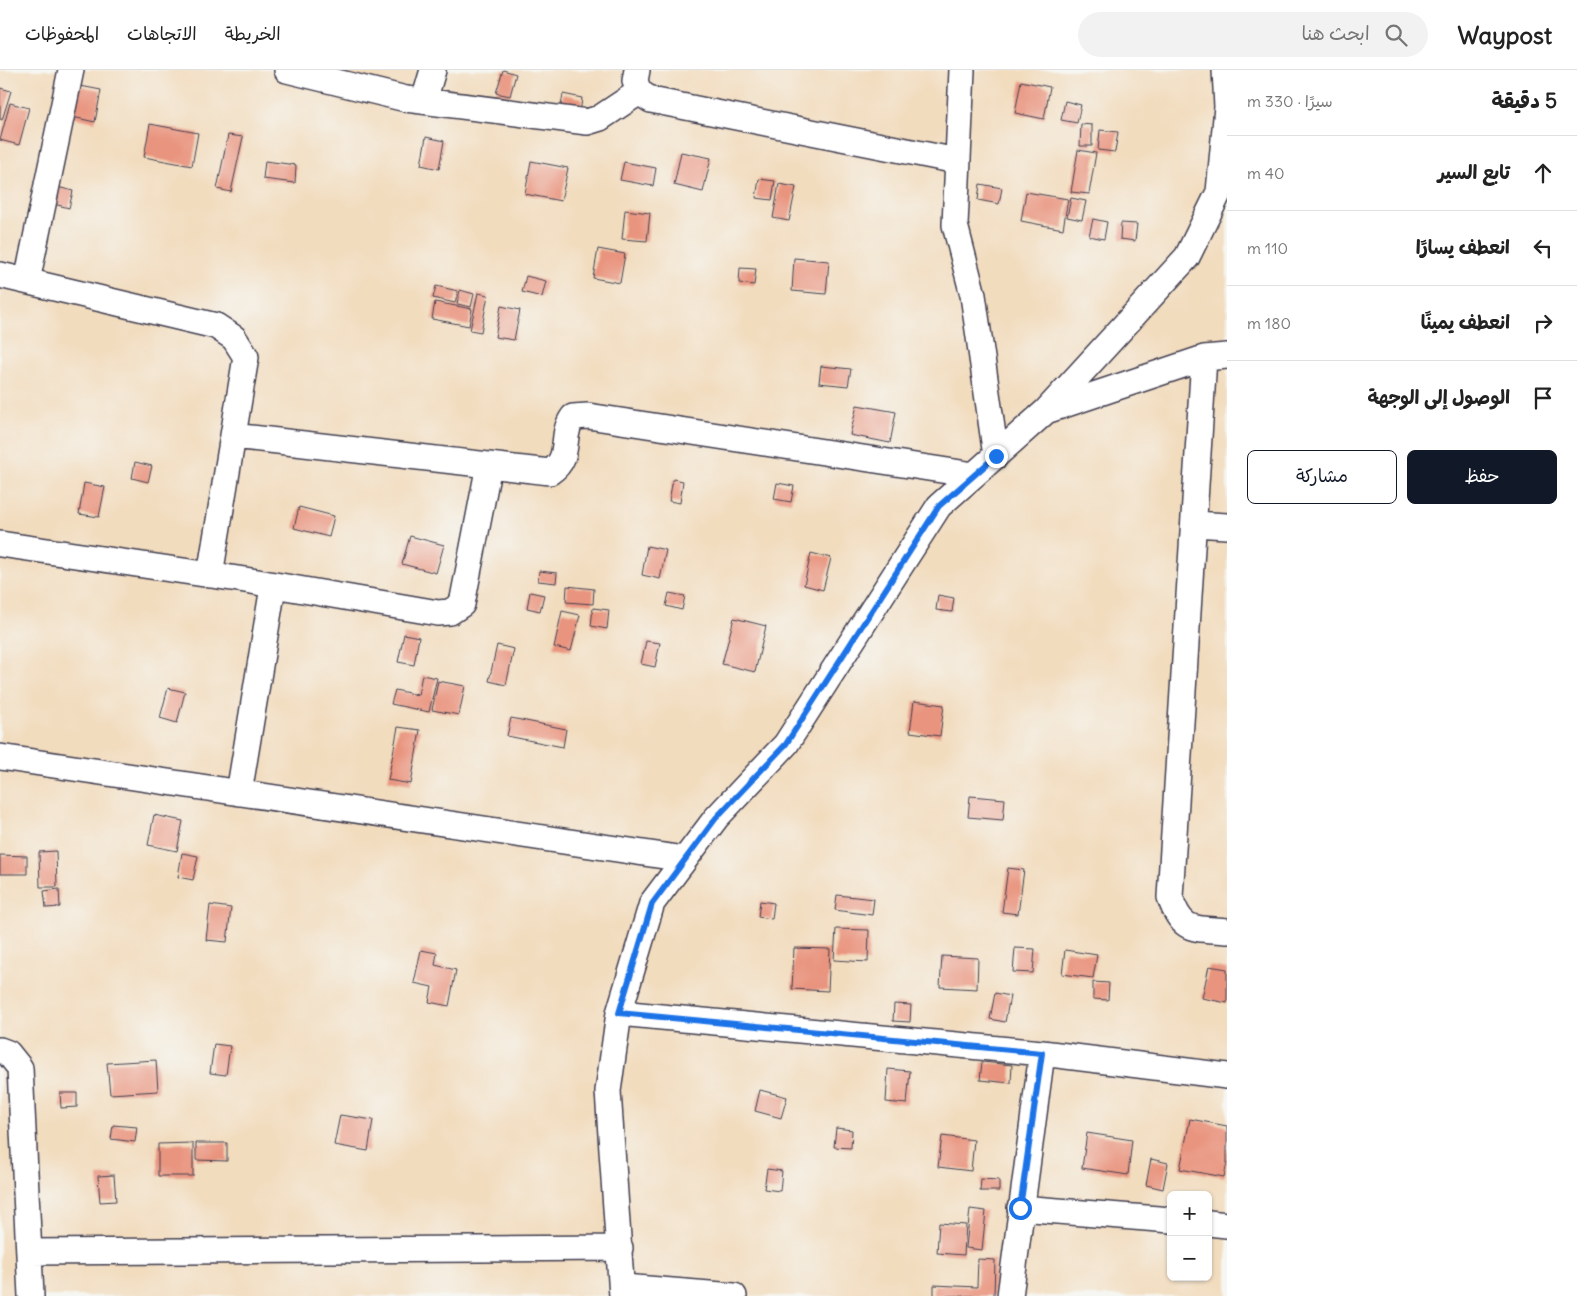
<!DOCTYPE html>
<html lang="ar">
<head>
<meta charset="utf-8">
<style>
  :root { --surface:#fff; --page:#f2f2f2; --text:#222; --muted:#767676; --line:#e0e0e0; --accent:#111827 }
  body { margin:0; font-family:Delius,"Playpen Sans Arabic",sans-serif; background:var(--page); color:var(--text); direction:rtl }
  .controls { position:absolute; right:15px; bottom:15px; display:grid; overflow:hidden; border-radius:8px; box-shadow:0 1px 4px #0004 }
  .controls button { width:45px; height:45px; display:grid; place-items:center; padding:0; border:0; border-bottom:1px solid var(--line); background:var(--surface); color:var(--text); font:25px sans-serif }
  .stop { position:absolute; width:15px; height:15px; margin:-11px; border:4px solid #1a73e8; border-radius:50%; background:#fff }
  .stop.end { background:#1a73e8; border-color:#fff; box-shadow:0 1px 5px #0008 }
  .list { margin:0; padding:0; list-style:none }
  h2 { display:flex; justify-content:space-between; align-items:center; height:65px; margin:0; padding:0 20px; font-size:21px }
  h2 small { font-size:16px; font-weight:400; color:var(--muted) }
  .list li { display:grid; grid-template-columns:32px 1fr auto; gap:15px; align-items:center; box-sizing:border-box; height:75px; padding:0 20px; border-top:1px solid var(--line) }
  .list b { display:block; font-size:19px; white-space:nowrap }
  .list em { font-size:16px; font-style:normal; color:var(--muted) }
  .actions { display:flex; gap:10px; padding:15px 20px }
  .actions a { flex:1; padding:11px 0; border:1px solid var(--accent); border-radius:8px; text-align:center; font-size:18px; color:var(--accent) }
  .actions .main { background:var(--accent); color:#fff }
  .icon { flex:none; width:28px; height:28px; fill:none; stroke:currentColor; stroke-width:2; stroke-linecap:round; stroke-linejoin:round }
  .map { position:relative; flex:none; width:1227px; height:1226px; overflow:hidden; direction:ltr }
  header { display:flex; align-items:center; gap:30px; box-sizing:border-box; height:70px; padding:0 25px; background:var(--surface); border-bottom:1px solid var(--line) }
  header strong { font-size:24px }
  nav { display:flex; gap:28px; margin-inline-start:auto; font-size:18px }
  .search { width:350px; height:45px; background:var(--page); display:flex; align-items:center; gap:12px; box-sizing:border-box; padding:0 18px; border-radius:28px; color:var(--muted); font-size:19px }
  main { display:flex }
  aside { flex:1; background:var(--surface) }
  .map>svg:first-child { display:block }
</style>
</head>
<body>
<header>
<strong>Waypost</strong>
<div class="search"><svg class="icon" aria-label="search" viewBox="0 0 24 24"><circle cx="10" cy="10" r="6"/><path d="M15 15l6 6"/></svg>ابحث هنا</div>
<nav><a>الخريطة</a><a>الاتجاهات</a><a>المحفوظات</a></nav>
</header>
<main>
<aside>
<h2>5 دقيقة<small>سيرًا · 330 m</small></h2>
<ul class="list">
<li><svg class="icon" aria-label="ahead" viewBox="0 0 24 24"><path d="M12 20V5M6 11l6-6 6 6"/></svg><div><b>تابع السير</b></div><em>40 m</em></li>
<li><svg class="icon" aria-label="left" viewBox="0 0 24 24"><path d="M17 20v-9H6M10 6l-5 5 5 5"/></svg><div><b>انعطف يسارًا</b></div><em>110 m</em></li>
<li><svg class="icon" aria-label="right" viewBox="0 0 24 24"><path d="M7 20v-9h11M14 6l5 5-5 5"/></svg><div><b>انعطف يمينًا</b></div><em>180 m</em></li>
<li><svg class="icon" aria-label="arrive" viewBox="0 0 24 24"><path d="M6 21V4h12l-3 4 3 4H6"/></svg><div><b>الوصول إلى الوجهة</b></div></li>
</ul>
<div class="actions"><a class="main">حفظ</a><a>مشاركة</a></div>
</aside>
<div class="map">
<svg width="1227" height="1226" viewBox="0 0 1227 1226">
  <rect width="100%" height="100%" fill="#f6f6f2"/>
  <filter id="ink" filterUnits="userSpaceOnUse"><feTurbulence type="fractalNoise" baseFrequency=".02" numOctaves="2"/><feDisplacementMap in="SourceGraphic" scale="10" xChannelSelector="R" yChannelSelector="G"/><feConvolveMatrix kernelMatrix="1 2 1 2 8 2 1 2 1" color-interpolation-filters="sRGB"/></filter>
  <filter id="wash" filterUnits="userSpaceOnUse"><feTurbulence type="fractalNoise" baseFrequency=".0096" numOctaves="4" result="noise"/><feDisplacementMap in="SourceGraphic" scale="20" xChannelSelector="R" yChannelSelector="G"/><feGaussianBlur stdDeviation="1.12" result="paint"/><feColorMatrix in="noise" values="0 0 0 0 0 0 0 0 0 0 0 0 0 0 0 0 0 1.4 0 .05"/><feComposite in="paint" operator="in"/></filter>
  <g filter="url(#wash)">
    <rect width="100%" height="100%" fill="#f2dcbe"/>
    <g id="blocks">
      <path fill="#e9947f" d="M503,0L516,4L510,26L496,23Z
        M1021,11L1050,17L1044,49L1015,43Z
        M75,15L101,20L95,52L68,46Z
        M0,18L11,21L2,50L0,49Z
        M563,24L582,28L580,44L560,41Z
        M1065,31L1081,35L1077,53L1061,50Z
        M10,33L29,38L19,75L0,70Z
        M150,54L198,63L192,96L144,87Z
        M1081,54L1092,55V76H1080Z
        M1100,60L1118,62L1115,82L1098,80Z
        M228,65L243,67L231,122L217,119Z
        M426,67L444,71L439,99L421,95Z
        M1078,80L1096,83L1089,124L1071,122Z
        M681,82L711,88L703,122L674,115Z
        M265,91L296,95L295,113L263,109Z
        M531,91L568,98L561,131L525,124Z
        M624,92L656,98L653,116L620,110Z
        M759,109L775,111L772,130L756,128Z
        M46,114L73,121L69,138L42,131Z
        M779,114L796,117L789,151L773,148Z
        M980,114L1002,118L999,134L978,130Z
        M1026,122L1068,129L1063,159L1021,151Z
        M1071,128L1086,131L1082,150L1067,147Z
        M625,140L650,143L647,171L622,169Z
        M1093,149L1107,152L1104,169L1089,166Z
        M1121,153L1137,154L1135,171L1120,169Z
        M598,179L625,184L620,213L593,208Z
        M794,188L829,191L826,224L792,221Z
        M740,198L756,199L754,215L739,213Z
        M526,206L546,211L542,227L522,222Z
        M436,216L458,221L455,233L433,228Z
        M460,220L474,224L471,237L457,234Z
        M478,223L488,225L481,262L470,260Z
        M435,232L472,239L469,256L432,249Z
        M501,236L520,240L514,270L495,267Z
        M821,296L851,299L848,316L819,313Z
        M857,335L896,342L890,373L850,365Z
        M135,392L152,396L148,412L132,408Z
        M673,409L683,411L680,433L669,431Z
        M84,413L105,417L99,447L79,444Z
        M777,413L794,416L791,432L774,429Z
        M299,437L334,446L329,467L294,458Z
        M410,466L444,475L436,503L402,494Z
        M647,476L666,480L660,509L642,505Z
        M811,483L831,488L823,520L804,515Z
        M539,501L557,503L556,513L538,511Z
        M567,516L594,519L593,534L566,532Z
        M530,522L544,525L540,541L527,538Z
        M669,523L685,526L682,540L666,536Z
        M938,525L954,528L952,542L936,540Z
        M593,538L609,540L607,559L591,556Z
        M562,541L580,545L571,581L554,577Z
        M734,548L766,556L755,602L722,594Z
        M404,564L419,567L414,595L398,592Z
        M646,571L660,573L655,597L641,594Z
        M497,575L514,579L506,615L489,611Z
        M422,605L437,608L429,642L391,634L395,620L418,625Z
        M438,611L465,616L459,645L432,640Z
        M168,618L185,622L177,653L160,648Z
        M914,631L944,635L940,666L910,662Z
        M511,648L566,659L563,677L507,666Z
        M398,657L420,660L411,714L388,710Z
        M970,726L1005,729L1003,750L968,747Z
        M154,745L183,751L177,781L148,775Z
        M56,781L57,817H40L39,782Z
        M182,783L198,786L193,810L178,807Z
        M0,785L27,786V804H0Z
        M1008,798L1024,800L1018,844L1002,842Z
        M59,819L60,837L46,838L44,821Z
        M837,825L874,829L872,845L835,840Z
        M760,831L774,833L772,849L758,847Z
        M210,835L231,838L227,872L206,870Z
        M836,859L869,860L868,892L834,890Z
        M794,878L830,879L828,921L792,919Z
        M1015,878L1035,879L1033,903L1013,902Z
        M421,880L437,883L435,895L456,900L449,936L429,932L432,917L414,913Z
        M1065,880L1097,885L1093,908L1062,904Z
        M942,886L978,888L977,919L940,917Z
        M1209,896L1227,899V933L1202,928Z
        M1093,912L1109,913L1108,930L1093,929Z
        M995,923L1010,926L1005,952L990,949Z
        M894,934L911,935L910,952L893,951Z
        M214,974L230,976L226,1005L210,1003Z
        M156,990L158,1021L110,1024L107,993Z
        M982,992L1012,995L1011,1013L980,1010Z
        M888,999L910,1001L907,1034L886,1032Z
        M760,1020L787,1027L781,1048L755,1041Z
        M60,1023H77V1037L61,1038Z
        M340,1045L373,1050L368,1081L334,1075Z
        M1190,1049L1227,1056V1092L1224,1107L1180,1099Z
        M113,1055L137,1057L135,1072L111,1069Z
        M836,1058L852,1060L851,1078L834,1077Z
        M1087,1063L1132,1070L1128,1105L1082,1098Z
        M942,1066L974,1070L971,1101L938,1097Z
        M193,1073V1106H158V1074Z
        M196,1073H227V1091L196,1090Z
        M1151,1089L1168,1093L1163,1119L1146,1115Z
        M767,1099L782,1101L780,1121L764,1119Z
        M114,1105L116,1131L100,1132L98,1106Z
        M981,1109L999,1110V1121H980Z
        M970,1139L986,1141L982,1180L966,1178Z
        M939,1153L966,1155L964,1185L937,1183Z
        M978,1189L995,1190L994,1226H934V1215L977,1217Z"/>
    </g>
  </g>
  <g filter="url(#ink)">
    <use href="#blocks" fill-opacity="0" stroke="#413e4f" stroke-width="1"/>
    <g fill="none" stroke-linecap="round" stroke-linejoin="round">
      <g stroke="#413e4f" stroke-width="28">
        <path id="street" d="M287,0L406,29L587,52L600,48L639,22
          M637,0L635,11L639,22L651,30L957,91
          M962,0L955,155L973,225L996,386
          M424,31L433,0
          M0,205L216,256L234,268L246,287L210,505
          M27,211L71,0
          M1204,288L1170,827C1182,863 1193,858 1227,861
          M1047,340L1187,187L1219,122L1227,37L1225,0
          M233,366L550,402C573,387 559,366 573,347L588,346L974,405
          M1194,454L1227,456
          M0,474L245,510L438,543L450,542L462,534L489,395
          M0,687L684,789
          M239,723L273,517
          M619,943L1042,983L1227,1006
          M0,980L8,983L20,998L31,1226
          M1020,1138L1171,1150
          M1208,1153L1227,1155
          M29,1182L620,1178
          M623,1217L734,1226
          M622,1226L608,1021L619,943L652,833L716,748L786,674L939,436L1046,341L1204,288L1227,286
          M1010,1226L1042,983"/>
      </g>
      <use href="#street" stroke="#fff" stroke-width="25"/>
    </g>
  </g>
  <g fill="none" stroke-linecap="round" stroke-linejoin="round" filter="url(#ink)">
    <path stroke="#1a73e8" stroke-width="6" d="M996,386L939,436L786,674L716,748L652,834L619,943L1042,983L1020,1138"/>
  </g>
</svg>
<div class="controls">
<button>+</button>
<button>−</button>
</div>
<div class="stop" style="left:1020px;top:1138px"></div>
<div class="stop end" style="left:996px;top:386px"></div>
</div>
</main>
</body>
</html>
